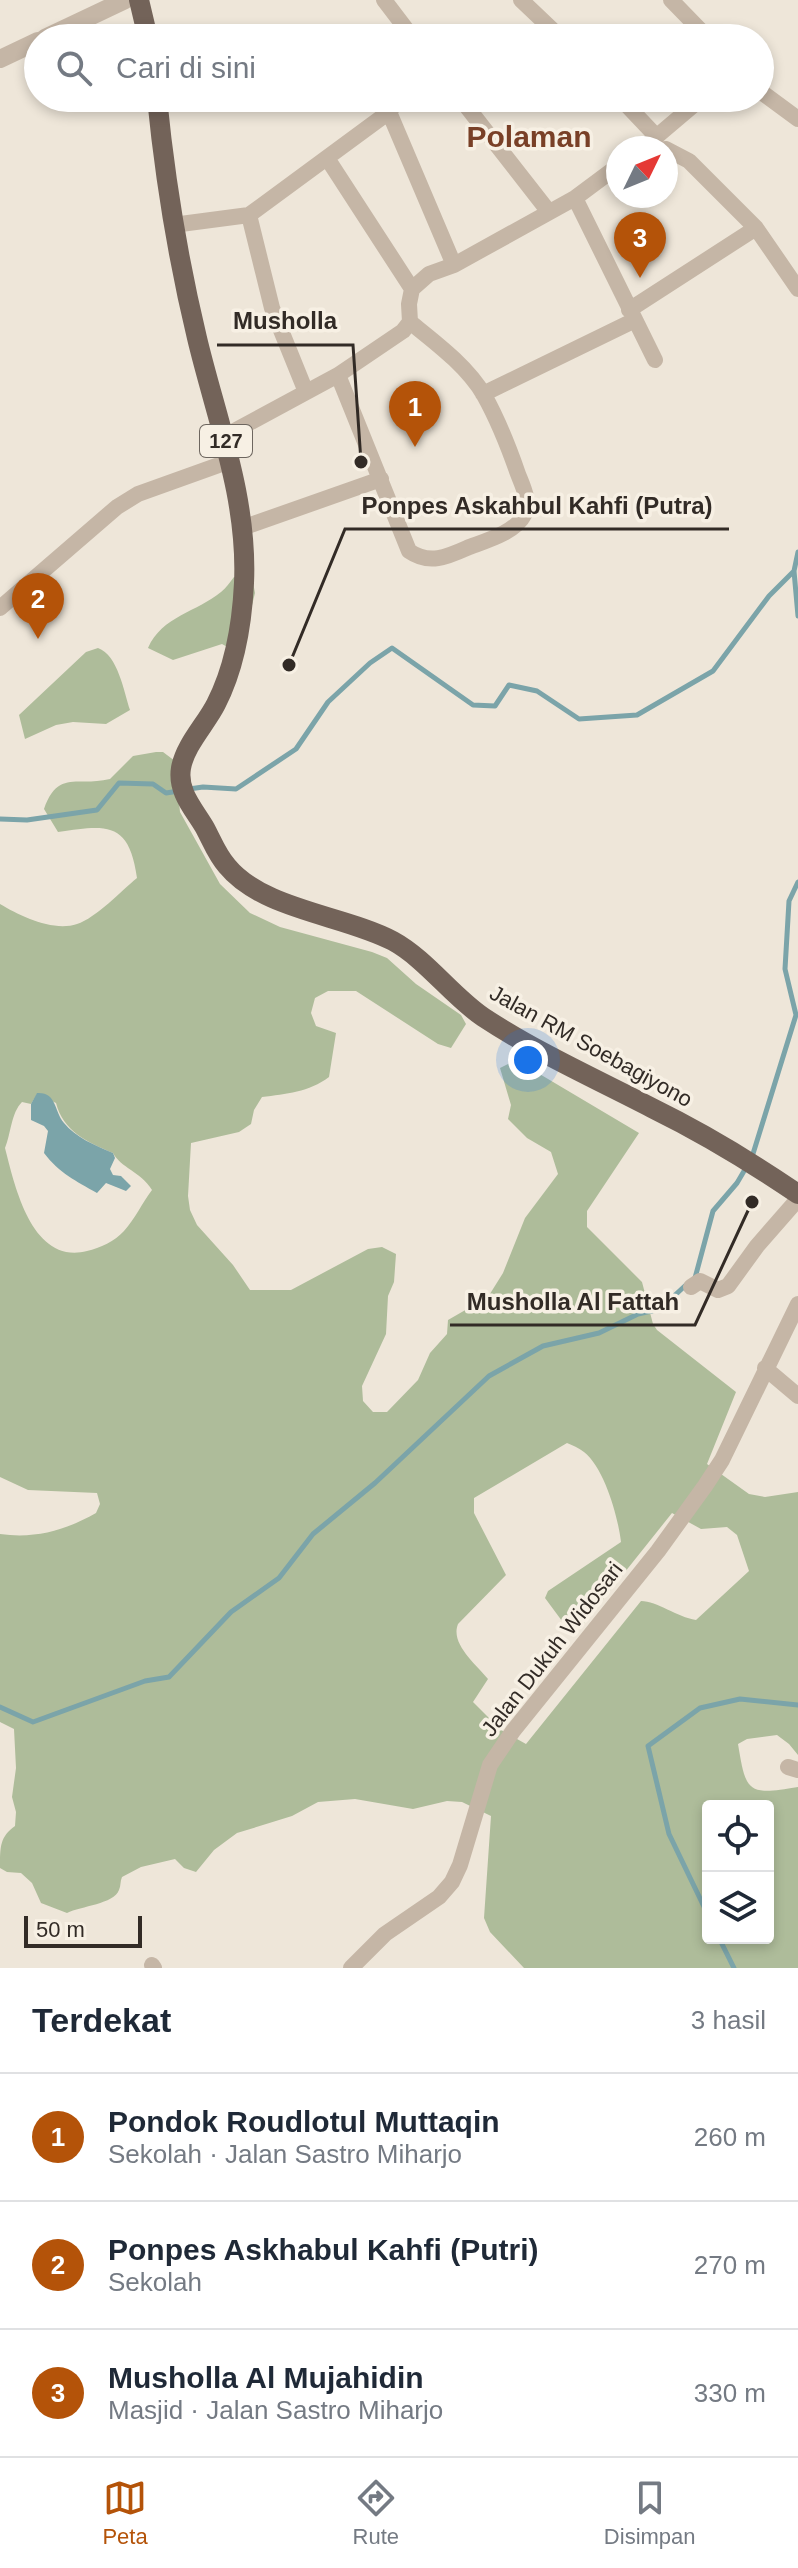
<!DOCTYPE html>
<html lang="id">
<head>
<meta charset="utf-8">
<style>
  :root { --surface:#fff; --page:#f2f2f3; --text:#1f2937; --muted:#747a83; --line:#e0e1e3; --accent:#b45309 }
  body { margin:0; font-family:Arial,sans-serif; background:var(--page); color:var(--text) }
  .controls { position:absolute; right:24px; bottom:24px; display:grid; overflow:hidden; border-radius:8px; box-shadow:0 4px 12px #0003 }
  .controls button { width:72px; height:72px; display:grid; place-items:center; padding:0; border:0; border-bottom:2px solid var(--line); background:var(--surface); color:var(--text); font:40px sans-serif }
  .compass { position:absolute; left:606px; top:136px; width:72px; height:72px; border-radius:50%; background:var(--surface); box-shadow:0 4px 12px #0003; rotate:47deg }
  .scale { position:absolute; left:24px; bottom:20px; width:118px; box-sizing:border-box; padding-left:8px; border:4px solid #322b26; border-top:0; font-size:22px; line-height:28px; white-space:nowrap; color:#322b26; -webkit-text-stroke:6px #f7f0e4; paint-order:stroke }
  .you { position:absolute; left:528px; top:1060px; width:28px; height:28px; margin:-20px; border:6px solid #fff; border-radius:50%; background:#1a73e8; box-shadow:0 0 0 12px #1a73e833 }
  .badge { display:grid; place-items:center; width:52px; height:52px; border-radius:50%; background:var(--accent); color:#fff; font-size:26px; font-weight:700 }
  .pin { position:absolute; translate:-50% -66px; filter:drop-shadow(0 2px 4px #0008) }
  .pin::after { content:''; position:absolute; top:42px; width:28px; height:24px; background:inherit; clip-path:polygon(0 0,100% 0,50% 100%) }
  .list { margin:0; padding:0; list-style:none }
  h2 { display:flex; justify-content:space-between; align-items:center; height:104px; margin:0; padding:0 32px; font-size:34px }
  h2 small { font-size:26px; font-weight:400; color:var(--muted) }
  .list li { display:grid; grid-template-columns:52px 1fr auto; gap:24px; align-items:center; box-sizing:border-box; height:128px; padding:0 32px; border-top:2px solid var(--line) }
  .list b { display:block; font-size:30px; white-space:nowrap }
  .list p { margin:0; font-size:26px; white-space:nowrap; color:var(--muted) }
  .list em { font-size:26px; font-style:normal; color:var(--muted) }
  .icon { flex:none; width:44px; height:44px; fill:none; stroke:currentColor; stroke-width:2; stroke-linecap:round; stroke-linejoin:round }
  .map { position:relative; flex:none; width:798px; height:1968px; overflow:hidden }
  .search { position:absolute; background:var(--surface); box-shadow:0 4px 12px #0003; left:24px; right:24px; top:24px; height:88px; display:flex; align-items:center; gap:20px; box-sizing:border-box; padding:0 28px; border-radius:44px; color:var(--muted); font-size:30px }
  .sheet { height:488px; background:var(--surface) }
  nav { display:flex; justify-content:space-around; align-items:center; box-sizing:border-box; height:112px; border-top:2px solid var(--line); background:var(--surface); font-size:22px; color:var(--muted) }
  nav a { display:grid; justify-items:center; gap:4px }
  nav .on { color:var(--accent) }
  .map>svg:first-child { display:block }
</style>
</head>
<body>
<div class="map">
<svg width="798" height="1968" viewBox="0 0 798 1968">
  <rect width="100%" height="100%" fill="#eee6d9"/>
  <path fill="#aebc9a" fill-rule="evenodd" d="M234,577H252L255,593L240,654L222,644L173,660L148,648C162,616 197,612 221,592C226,588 230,582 234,577Z
    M98,648C118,655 124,692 130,710L106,724L73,722L56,725L25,739L19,715L86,652Z
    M156,752H163L175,761L180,812L220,884L250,913L280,927L372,952L387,958L416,984L461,1015L466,1024L451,1048L438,1044L356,991H328L315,998L311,1013L316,1026L336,1033L329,1077C309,1092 286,1094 262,1097L254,1110L251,1124L239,1132L191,1143L188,1196L190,1210L197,1225L233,1265L250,1290H291L368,1249L382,1247L396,1254L394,1282L388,1296L386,1334L362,1386L363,1401L373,1412H387L418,1380L430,1353L447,1334L448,1320L488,1297L503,1273L525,1218L558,1174L551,1152L527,1138L508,1119L511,1105L500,1068L516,1060L639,1133L587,1211V1227L642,1282L653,1324L657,1330L736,1392L707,1464L749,1494L765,1497L798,1492V1755L789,1744L777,1735L747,1739L738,1744C746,1792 747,1796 798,1787V1968H524L490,1932L484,1918L491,1816L462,1802L447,1801L413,1809L355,1799L318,1802L292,1816L237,1833L214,1850L196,1872L184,1868L175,1859L141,1867L122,1877C120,1881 121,1886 119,1890C114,1904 81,1906 67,1913L41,1903L32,1883L21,1873L7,1872L0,1868C0,1846 0,1837 15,1826L16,1812L12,1797L16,1768L14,1729L0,1722V1534C36,1539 66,1530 96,1513L100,1504L97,1493L28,1490L0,1477V904C20,916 53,932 77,924C96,918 121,891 137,878C129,821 107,825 58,832L44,809C58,769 78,787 110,779L133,756ZM37,1094L56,1103C63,1131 87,1142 113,1153C121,1168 140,1171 152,1190C142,1203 135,1219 124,1231C115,1241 100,1248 87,1251C32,1265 15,1187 5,1148C11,1134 11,1113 22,1102L31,1104ZM567,1443C572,1445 579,1448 584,1452C605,1469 618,1517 621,1542L548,1591L545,1598L562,1621L581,1627L672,1513L701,1529L727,1527L737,1535L749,1571L696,1620C677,1617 657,1601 641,1601L526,1744L501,1730L473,1702L488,1679C476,1664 450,1644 458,1624L506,1575L474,1513V1498ZM708,1806H768V1938H708Z"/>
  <path fill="#7ba4a9" d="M37,1093C57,1092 54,1111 64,1123C75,1137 96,1146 113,1153L115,1158L110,1169L113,1175L121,1176L131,1186L126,1191L106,1183L97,1193C76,1181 59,1173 44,1153L48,1131L44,1126L31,1120V1104Z"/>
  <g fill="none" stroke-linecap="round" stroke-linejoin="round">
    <path stroke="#7ba4a9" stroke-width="5" d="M798,552L794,571L798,616
      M189,789L203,787L236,789L296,749L328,702L370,663L392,648L473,705L495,706L509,685L537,691L579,719L637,715L713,671L769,596L794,571
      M0,819L27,820L97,810L119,783L153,784L166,793L179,791
      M752,1157L796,1015L785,969L789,901L798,882
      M695,1278L713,1211L737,1183L747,1166
      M0,1707L33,1722L145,1681L169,1677L231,1612L279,1578L313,1534L375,1483L489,1376L543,1346L599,1333L638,1314L660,1309L687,1284
      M708,1915L669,1834L648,1746L700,1708L740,1699L798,1705
      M719,1938L734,1968"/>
    <path stroke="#c5b6a6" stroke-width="16" d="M384,0L413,38
      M521,0L561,38
      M671,0L708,38
      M760,91L798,119
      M460,98L549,212
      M620,98L656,136
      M389,112L454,265
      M643,148L702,98
      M666,149L689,161L756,228L798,289
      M327,158L412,289
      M575,198L655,360
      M249,215L272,308L306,392
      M173,225L249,215L389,112L399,98
      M629,310L756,228
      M338,375L409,551C429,565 447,557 467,548C485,541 515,533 524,515C531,502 523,487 518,474C509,448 498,420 484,395C467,366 436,343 410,322
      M483,394L633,321
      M225,436L338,375L403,331L410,322L409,304L412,289L429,274L454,265L575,198L618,166
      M242,528L381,479
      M0,608L117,507L138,494L230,461
      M691,1287L700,1281L718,1290L728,1286L757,1246L798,1199
      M765,1368L798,1396
      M788,1767L798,1770
      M152,1965L154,1968
      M351,1968L385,1934L439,1897L452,1882L460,1865L490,1765L513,1731L658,1551L705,1486L722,1460L798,1304"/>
    <path stroke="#c5b6a6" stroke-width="18" d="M45,38L125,0
      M0,59L38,41"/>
    <path stroke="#736359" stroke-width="20" d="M139,0L148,38
      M157,98C165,179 178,259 197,338C216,418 248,498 244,583C242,624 235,667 216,704C206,724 185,745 181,768C177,792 194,809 205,828C212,841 217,855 227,866C263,910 344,915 393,941C426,959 452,996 483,1017C536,1052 596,1079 652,1108C703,1133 751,1162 798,1194"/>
  </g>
  <g text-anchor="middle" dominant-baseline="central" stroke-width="7" stroke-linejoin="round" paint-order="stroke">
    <rect fill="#f7f0e4" stroke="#6d665f" stroke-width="2" x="200" y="425" width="52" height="32" rx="6"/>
    <g font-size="20" font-weight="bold" fill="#322b26">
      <text x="226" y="441">127</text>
    </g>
    <g font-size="22" fill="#322b26" stroke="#f7f0e4">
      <text transform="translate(591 1046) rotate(29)">Jalan RM Soebagiyono</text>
      <text transform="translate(552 1649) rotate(-52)">Jalan Dukuh Widosari</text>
    </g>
    <g font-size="30" font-weight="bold" fill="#794027" stroke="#f7f0e4">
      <text x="529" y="136">Polaman</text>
    </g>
  </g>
  <path fill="none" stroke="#322b26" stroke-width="3" d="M361 462L353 345H217M289 665L345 529H729M752 1202L695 1325H450"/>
  <g fill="#322b26" stroke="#f7f0e4" stroke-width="3">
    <circle cx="361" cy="462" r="8"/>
    <circle cx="289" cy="665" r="8"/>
    <circle cx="752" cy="1202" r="8"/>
  </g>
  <g font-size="24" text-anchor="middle" font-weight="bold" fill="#322b26" stroke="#f7f0e4" stroke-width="7" stroke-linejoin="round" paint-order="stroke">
    <text x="285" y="329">Musholla</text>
    <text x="537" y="514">Ponpes Askahbul Kahfi (Putra)</text>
    <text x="573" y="1310">Musholla Al Fattah</text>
  </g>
</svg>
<div class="controls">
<button><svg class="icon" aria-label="locate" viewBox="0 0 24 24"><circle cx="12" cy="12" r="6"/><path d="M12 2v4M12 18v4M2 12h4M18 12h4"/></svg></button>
<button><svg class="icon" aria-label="layers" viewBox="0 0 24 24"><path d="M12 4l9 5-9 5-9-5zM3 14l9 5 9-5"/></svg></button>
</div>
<svg class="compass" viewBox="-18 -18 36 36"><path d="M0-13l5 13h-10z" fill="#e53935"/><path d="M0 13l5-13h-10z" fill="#747a83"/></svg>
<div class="scale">50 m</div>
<div class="you"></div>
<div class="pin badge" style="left:415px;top:447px">1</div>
<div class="pin badge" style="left:38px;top:639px">2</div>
<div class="pin badge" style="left:640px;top:278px">3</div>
<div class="search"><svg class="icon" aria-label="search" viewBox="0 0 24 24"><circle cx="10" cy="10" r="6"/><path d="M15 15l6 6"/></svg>Cari di sini</div>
</div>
<section class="sheet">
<h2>Terdekat<small>3 hasil</small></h2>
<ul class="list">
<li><span class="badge">1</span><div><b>Pondok Roudlotul Muttaqin</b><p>Sekolah · Jalan Sastro Miharjo</p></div><em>260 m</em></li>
<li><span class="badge">2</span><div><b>Ponpes Askhabul Kahfi (Putri)</b><p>Sekolah</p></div><em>270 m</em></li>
<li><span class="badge">3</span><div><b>Musholla Al Mujahidin</b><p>Masjid · Jalan Sastro Miharjo</p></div><em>330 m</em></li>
</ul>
</section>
<nav>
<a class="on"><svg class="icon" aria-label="map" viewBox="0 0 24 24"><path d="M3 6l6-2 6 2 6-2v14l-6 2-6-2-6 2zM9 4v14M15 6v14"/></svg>Peta</a>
<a><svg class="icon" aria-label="directions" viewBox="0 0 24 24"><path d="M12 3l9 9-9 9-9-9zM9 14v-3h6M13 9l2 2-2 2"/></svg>Rute</a>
<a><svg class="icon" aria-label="saved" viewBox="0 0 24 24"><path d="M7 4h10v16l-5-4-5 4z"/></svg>Disimpan</a>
</nav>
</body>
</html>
